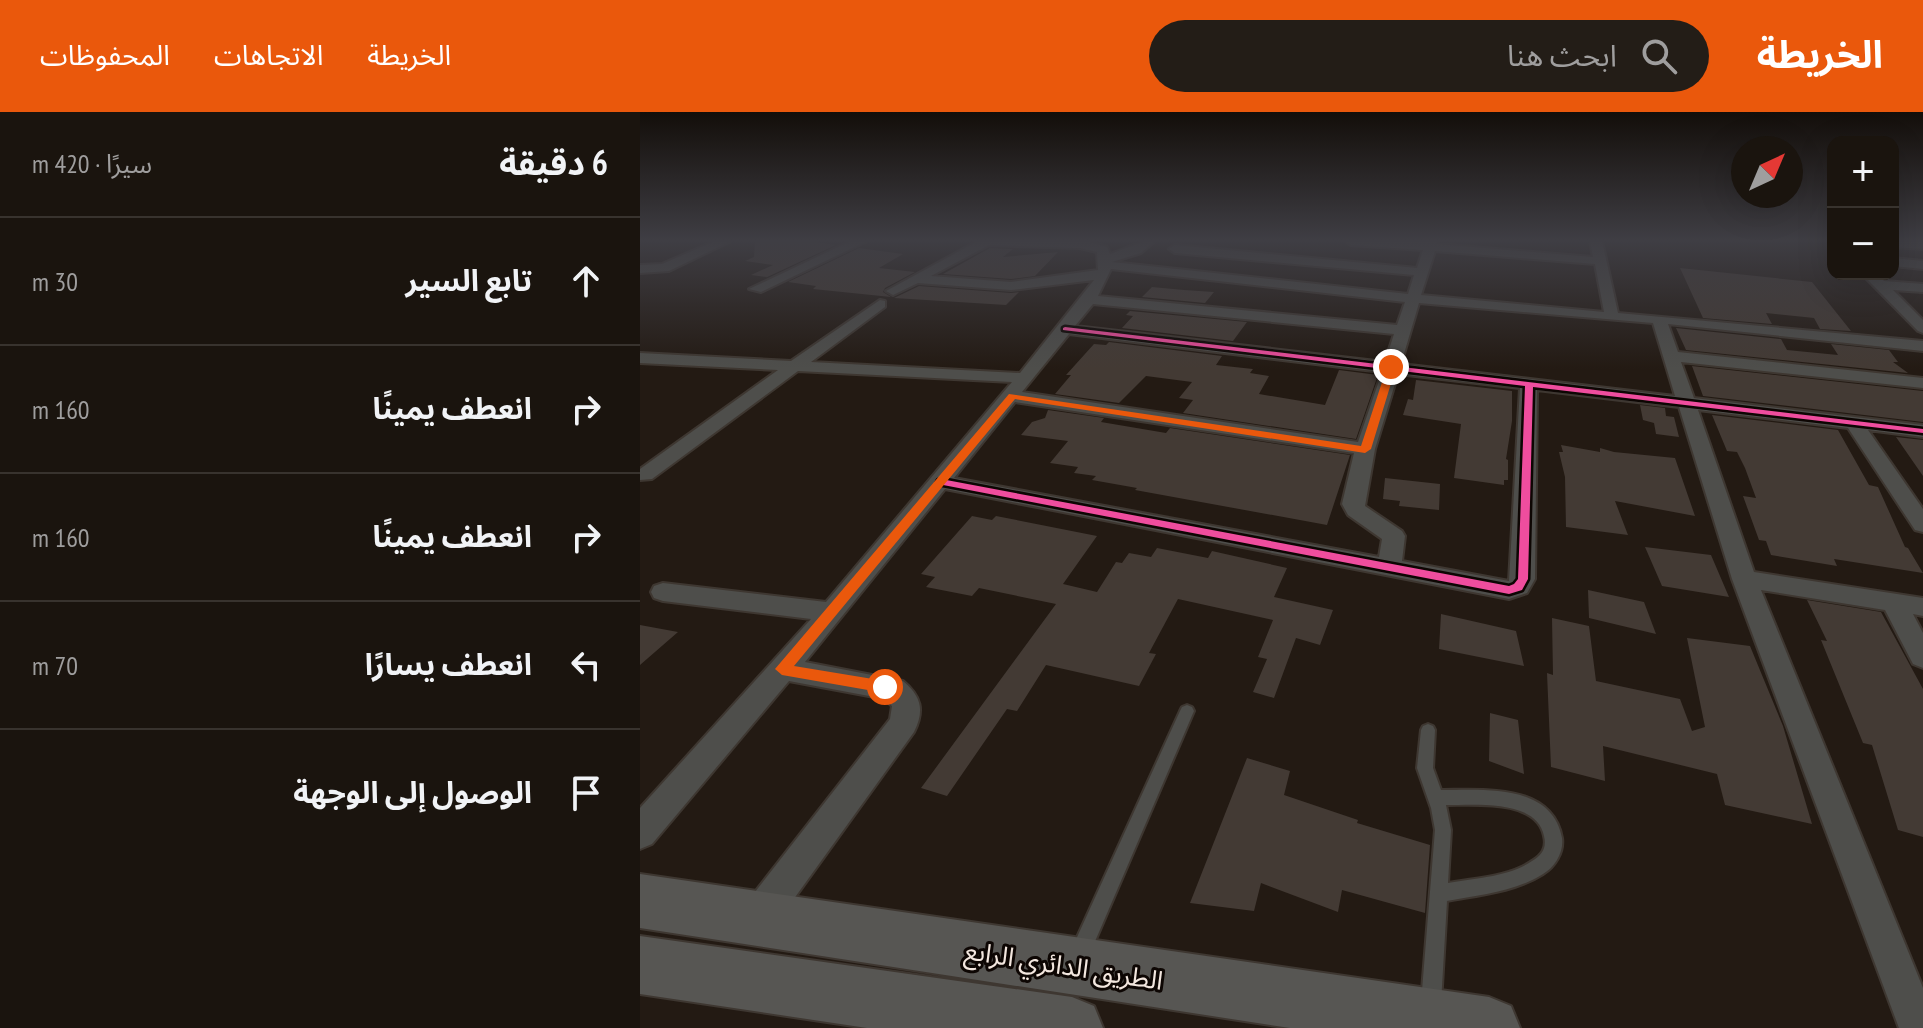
<!DOCTYPE html>
<html lang="ar">
<head>
<meta charset="utf-8">
<style>
  :root { --surface:#1a140e; --page:#231d17; --text:#f1f3f6; --muted:#9f9e9e; --line:#38332e; --accent:#ea580c }
  body { margin:0; font-family:"PT Sans Narrow","Noto Sans Arabic",sans-serif; background:var(--page); color:var(--text); direction:rtl }
  .controls { position:absolute; right:24px; top:24px; display:grid; overflow:hidden; border-radius:16px; box-shadow:0 8px 32px #0002 }
  .controls button { width:72px; height:72px; display:grid; place-items:center; padding:0; border:0; border-bottom:2px solid var(--line); background:var(--surface); color:var(--text); font:40px sans-serif }
  .compass { position:absolute; left:1091px; top:24px; width:72px; height:72px; border-radius:50%; background:var(--surface); box-shadow:0 8px 32px #0002; rotate:44deg }
  .stop { position:absolute; width:24px; height:24px; margin:-18px; border:6px solid #ea580c; border-radius:50%; background:#fff }
  .stop.end { background:#ea580c; border-color:#fff; box-shadow:0 2px 8px #0008 }
  .list { margin:0; padding:0; list-style:none }
  h2 { display:flex; justify-content:space-between; align-items:center; height:104px; margin:0; padding:0 32px; font-size:34px }
  h2 small { font-size:26px; font-weight:400; color:var(--muted) }
  .list li { display:grid; grid-template-columns:52px 1fr auto; gap:24px; align-items:center; box-sizing:border-box; height:128px; padding:0 32px; border-top:2px solid var(--line) }
  .list b { display:block; font-size:30px; white-space:nowrap }
  .list em { font-size:26px; font-style:normal; color:var(--muted) }
  .icon { flex:none; width:44px; height:44px; fill:none; stroke:currentColor; stroke-width:2; stroke-linecap:round; stroke-linejoin:round }
  .map { position:relative; flex:none; width:1283px; height:916px; overflow:hidden; direction:ltr }
  header { display:flex; align-items:center; gap:48px; box-sizing:border-box; height:112px; padding:0 40px; background:var(--accent); color:#fff }
  header strong { font-size:38px }
  nav { display:flex; gap:44px; margin-inline-start:auto; font-size:28px }
  .search { width:560px; height:72px; background:var(--page); display:flex; align-items:center; gap:20px; box-sizing:border-box; padding:0 28px; border-radius:44px; color:var(--muted); font-size:30px }
  main { display:flex }
  aside { flex:1; background:var(--surface) }
  .map>svg:first-child { display:block }
</style>
</head>
<body>
<header>
<strong>الخريطة</strong>
<div class="search"><svg class="icon" aria-label="search" viewBox="0 0 24 24"><circle cx="10" cy="10" r="6"/><path d="M15 15l6 6"/></svg>ابحث هنا</div>
<nav><a>الخريطة</a><a>الاتجاهات</a><a>المحفوظات</a></nav>
</header>
<main>
<div class="map">
<svg width="1283" height="916" viewBox="0 0 1283 916">
  <rect width="100%" height="100%" fill="#231a13"/>
  <path fill="#433a34" d="M115,129H170L196,133L123,167L127,165L111,163L133,153L105,149L114,145Z
    M219,136L263,142L239,156L275,160L245,176L243,180L251,185L173,177L176,174L148,170Z
    M350,136L373,137L363,145L418,140L395,164L371,167L303,162Z
    M1040,156L1172,170L1211,219L1180,217L1174,206L1126,201L1132,212L1063,206Z
    M279,174L371,181L379,180L366,193L254,186Z
    M512,175L544,178L574,180L565,191L502,185Z
    M490,199L607,210L593,229L482,216L493,204L486,203Z
    M1036,216L1141,227L1147,238L1198,243L1191,232L1249,238L1258,250H1253L1268,261L1046,238Z
    M469,230L582,244L576,253L613,257L610,261L629,264L619,282L685,293L699,258L738,263L716,327L543,301L553,288L539,286L552,270L506,264L479,291L415,282L431,263H426L454,232L466,233Z
    M1052,254L1283,279V310L1063,284Z
    M776,268L872,279V309L866,347L868,348V368H864V373L814,366L821,312L763,303L768,287L773,288Z
    M1000,293L1025,296L1026,304L1034,305L1039,325L1016,322L1014,311L1003,308Z
    M408,298L464,306L461,310L526,321L530,316L710,343L687,413L495,378L497,376L452,368L456,364L434,361L438,355L410,351L428,329L381,323L392,310L405,306Z
    M1072,303L1198,318L1229,373L1238,375L1265,435L1268,436L1283,461L1194,447L1197,454L1131,443L1126,429L1119,428L1103,384L1116,386L1105,356L1097,340L1087,339Z
    M1256,325L1283,328V364Z
    M921,333L960,340V336L974,340L1035,346L1055,404L975,389L988,423L926,415L925,365L919,340H923Z
    M745,366L800,372L799,398L759,394L760,389L743,387Z
    M332,404L352,408L356,404L457,424L423,472L457,480L476,450L482,451L489,441L511,445L517,436L568,446L572,439L647,456L634,485L693,498L680,533L656,526L634,586L613,580L627,547L618,545L633,508L538,487L509,541L516,542L499,574L406,553L377,599L367,597L307,684L281,676L416,492L339,476L332,484L286,475L295,465L281,462Z
    M1005,435L1071,443L1089,485L1022,474Z
    M948,478L1004,490L1016,522L949,506Z
    M1167,488L1241,500L1283,577V725L1258,718L1232,633L1223,631L1181,528L1187,529Z
    M801,502L876,519L884,554L799,537Z
    M912,506L949,514L956,569L1040,587L1052,619L1065,615L1047,526L1110,534L1143,614L1172,712L1085,693L1077,662L963,634L965,669L911,655L907,561L913,563Z
    M0,513L38,520L0,553Z
    M850,601L878,608L884,662L849,649Z
    M607,646L650,659L644,683L718,708L717,711L790,733L785,801L702,778L698,800L621,771L614,799L550,791Z"/>
  <g fill="none" stroke-linecap="round" stroke-linejoin="round">
    <g stroke="#3e3731" stroke-width="4">
      <path id="service" d="M547,593L552,595L554,599L447,848L440,851L433,848L430,841L433,834L540,599L542,595Z
        M788,612L793,614L795,618L793,656L801,678C843,678 912,671 922,726C924,740 915,755 903,762C875,780 839,783 807,789L801,891L798,898L791,901L784,898L781,891L795,718L791,696L777,656L781,618L783,614ZM806,693C835,693 897,687 904,724C907,736 902,743 892,749C869,765 835,766 808,771L811,718Z"/>
    </g>
    <g stroke="#3e3731" stroke-width="4">
      <path id="minor" d="M75,129H91L29,159L0,161V153L22,152Z
        M211,129H227L121,180L109,177Z
        M338,129H445L467,135L470,142C486,137 499,129 515,129L501,141L472,150L768,182L774,163L535,141L529,137L535,133L777,156L783,138L711,133L705,129H798L797,132L953,145L950,129H962L978,201L1283,229V239L1028,212L1038,240L1283,266V276L1041,250L1054,286L1283,313V325L1228,318L1283,397V420L1275,418L1208,316L1058,298L1114,460L1283,486V504L1273,502L1283,521V556L1273,552L1245,498L1121,478L1283,876V916H1259L1092,467L1039,295L897,278L895,467L887,481L869,487L305,377L165,550L263,569C281,584 285,598 274,620L130,820L117,825L104,820L99,807L104,794L250,607L252,594L245,587L149,569L12,732L0,737V696L171,507L23,489L14,486L11,480L14,474L23,471L186,490L372,270L158,259L12,367L0,368V357L138,258L0,251V241L151,249L240,188L245,189V195L171,250L380,261L454,168L371,178L278,171L253,183L246,179ZM349,133L440,136L457,140L458,158L371,170L291,164ZM795,139L955,152L964,200L781,183ZM471,157L765,190L757,213L458,184ZM779,191L1013,211L1035,284L761,252ZM453,192L754,222L745,250L435,214ZM429,222L742,260L718,330L382,280ZM758,262L880,276L869,469L762,449L765,424L762,419L725,394L735,337ZM375,290L714,341L702,392L708,403L742,427L739,445L314,366Z
        M1253,129H1283V137L1253,135Z
        M1253,146L1283,149V157L1253,154Z
        M1222,162H1236L1244,169L1283,172V180L1253,178L1283,208V221L1278,219Z"/>
    </g>
    <g stroke="#3e3731" stroke-width="4">
      <path id="primary" d="M0,762L849,885L871,894L880,916H650L0,816Z
        M0,824L432,885L454,894L463,916H227L0,882Z"/>
    </g>
    <use href="#service" fill="#4e4e4b" fill-rule="evenodd"/>
    <use href="#minor" fill="#4e4e4b" fill-rule="evenodd"/>
    <use href="#primary" fill="#575653" fill-rule="evenodd"/>
    <g stroke="#0d0603" stroke-width="5">
      <path id="cycleway" d="M425,215L1283,317V321L893,275L888,467L882,478L869,482L298,372L297,370L298,368L301,367L869,474L874,472L878,467L885,274L423,218V216Z"/>
    </g>
    <use href="#cycleway" fill="#ef4d9e" fill-rule="evenodd"/>
  </g>
  <linearGradient id="sky" x2="0" y2="1"><stop stop-color="#130e0a"/><stop offset="0.5" stop-color="#3f3e44"/><stop offset="1" stop-color="#3f3e44" stop-opacity="0"/></linearGradient>
  <rect width="1283" height="257" fill="url(#sky)"/>
  <path fill="#ea580c" d="M751,253L756,255L731,337L725,341L375,287L154,554L245,569L252,575L250,579L245,581L142,563L135,557L369,282L721,334L747,255Z"/>
  <g text-anchor="middle" dominant-baseline="central" stroke-width="6" stroke-linejoin="round" paint-order="stroke">
    <g font-size="26" fill="#f3e7df" stroke="#0d0603">
      <text transform="translate(424 853) rotate(9)">الطريق الدائري الرابع</text>
    </g>
  </g>
</svg>
<div class="controls">
<button>+</button>
<button>−</button>
</div>
<svg class="compass" viewBox="-18 -18 36 36"><path d="M0-13l5 13h-10z" fill="#e53935"/><path d="M0 13l5-13h-10z" fill="#9f9e9e"/></svg>
<div class="stop" style="left:245px;top:575px"></div>
<div class="stop end" style="left:751px;top:255px"></div>
</div>
<aside>
<h2>6 دقيقة<small>سيرًا · 420 m</small></h2>
<ul class="list">
<li><svg class="icon" aria-label="ahead" viewBox="0 0 24 24"><path d="M12 20V5M6 11l6-6 6 6"/></svg><div><b>تابع السير</b></div><em>30 m</em></li>
<li><svg class="icon" aria-label="right" viewBox="0 0 24 24"><path d="M7 20v-9h11M14 6l5 5-5 5"/></svg><div><b>انعطف يمينًا</b></div><em>160 m</em></li>
<li><svg class="icon" aria-label="right" viewBox="0 0 24 24"><path d="M7 20v-9h11M14 6l5 5-5 5"/></svg><div><b>انعطف يمينًا</b></div><em>160 m</em></li>
<li><svg class="icon" aria-label="left" viewBox="0 0 24 24"><path d="M17 20v-9H6M10 6l-5 5 5 5"/></svg><div><b>انعطف يسارًا</b></div><em>70 m</em></li>
<li><svg class="icon" aria-label="arrive" viewBox="0 0 24 24"><path d="M6 21V4h12l-3 4 3 4H6"/></svg><div><b>الوصول إلى الوجهة</b></div></li>
</ul>
</aside>
</main>
</body>
</html>
